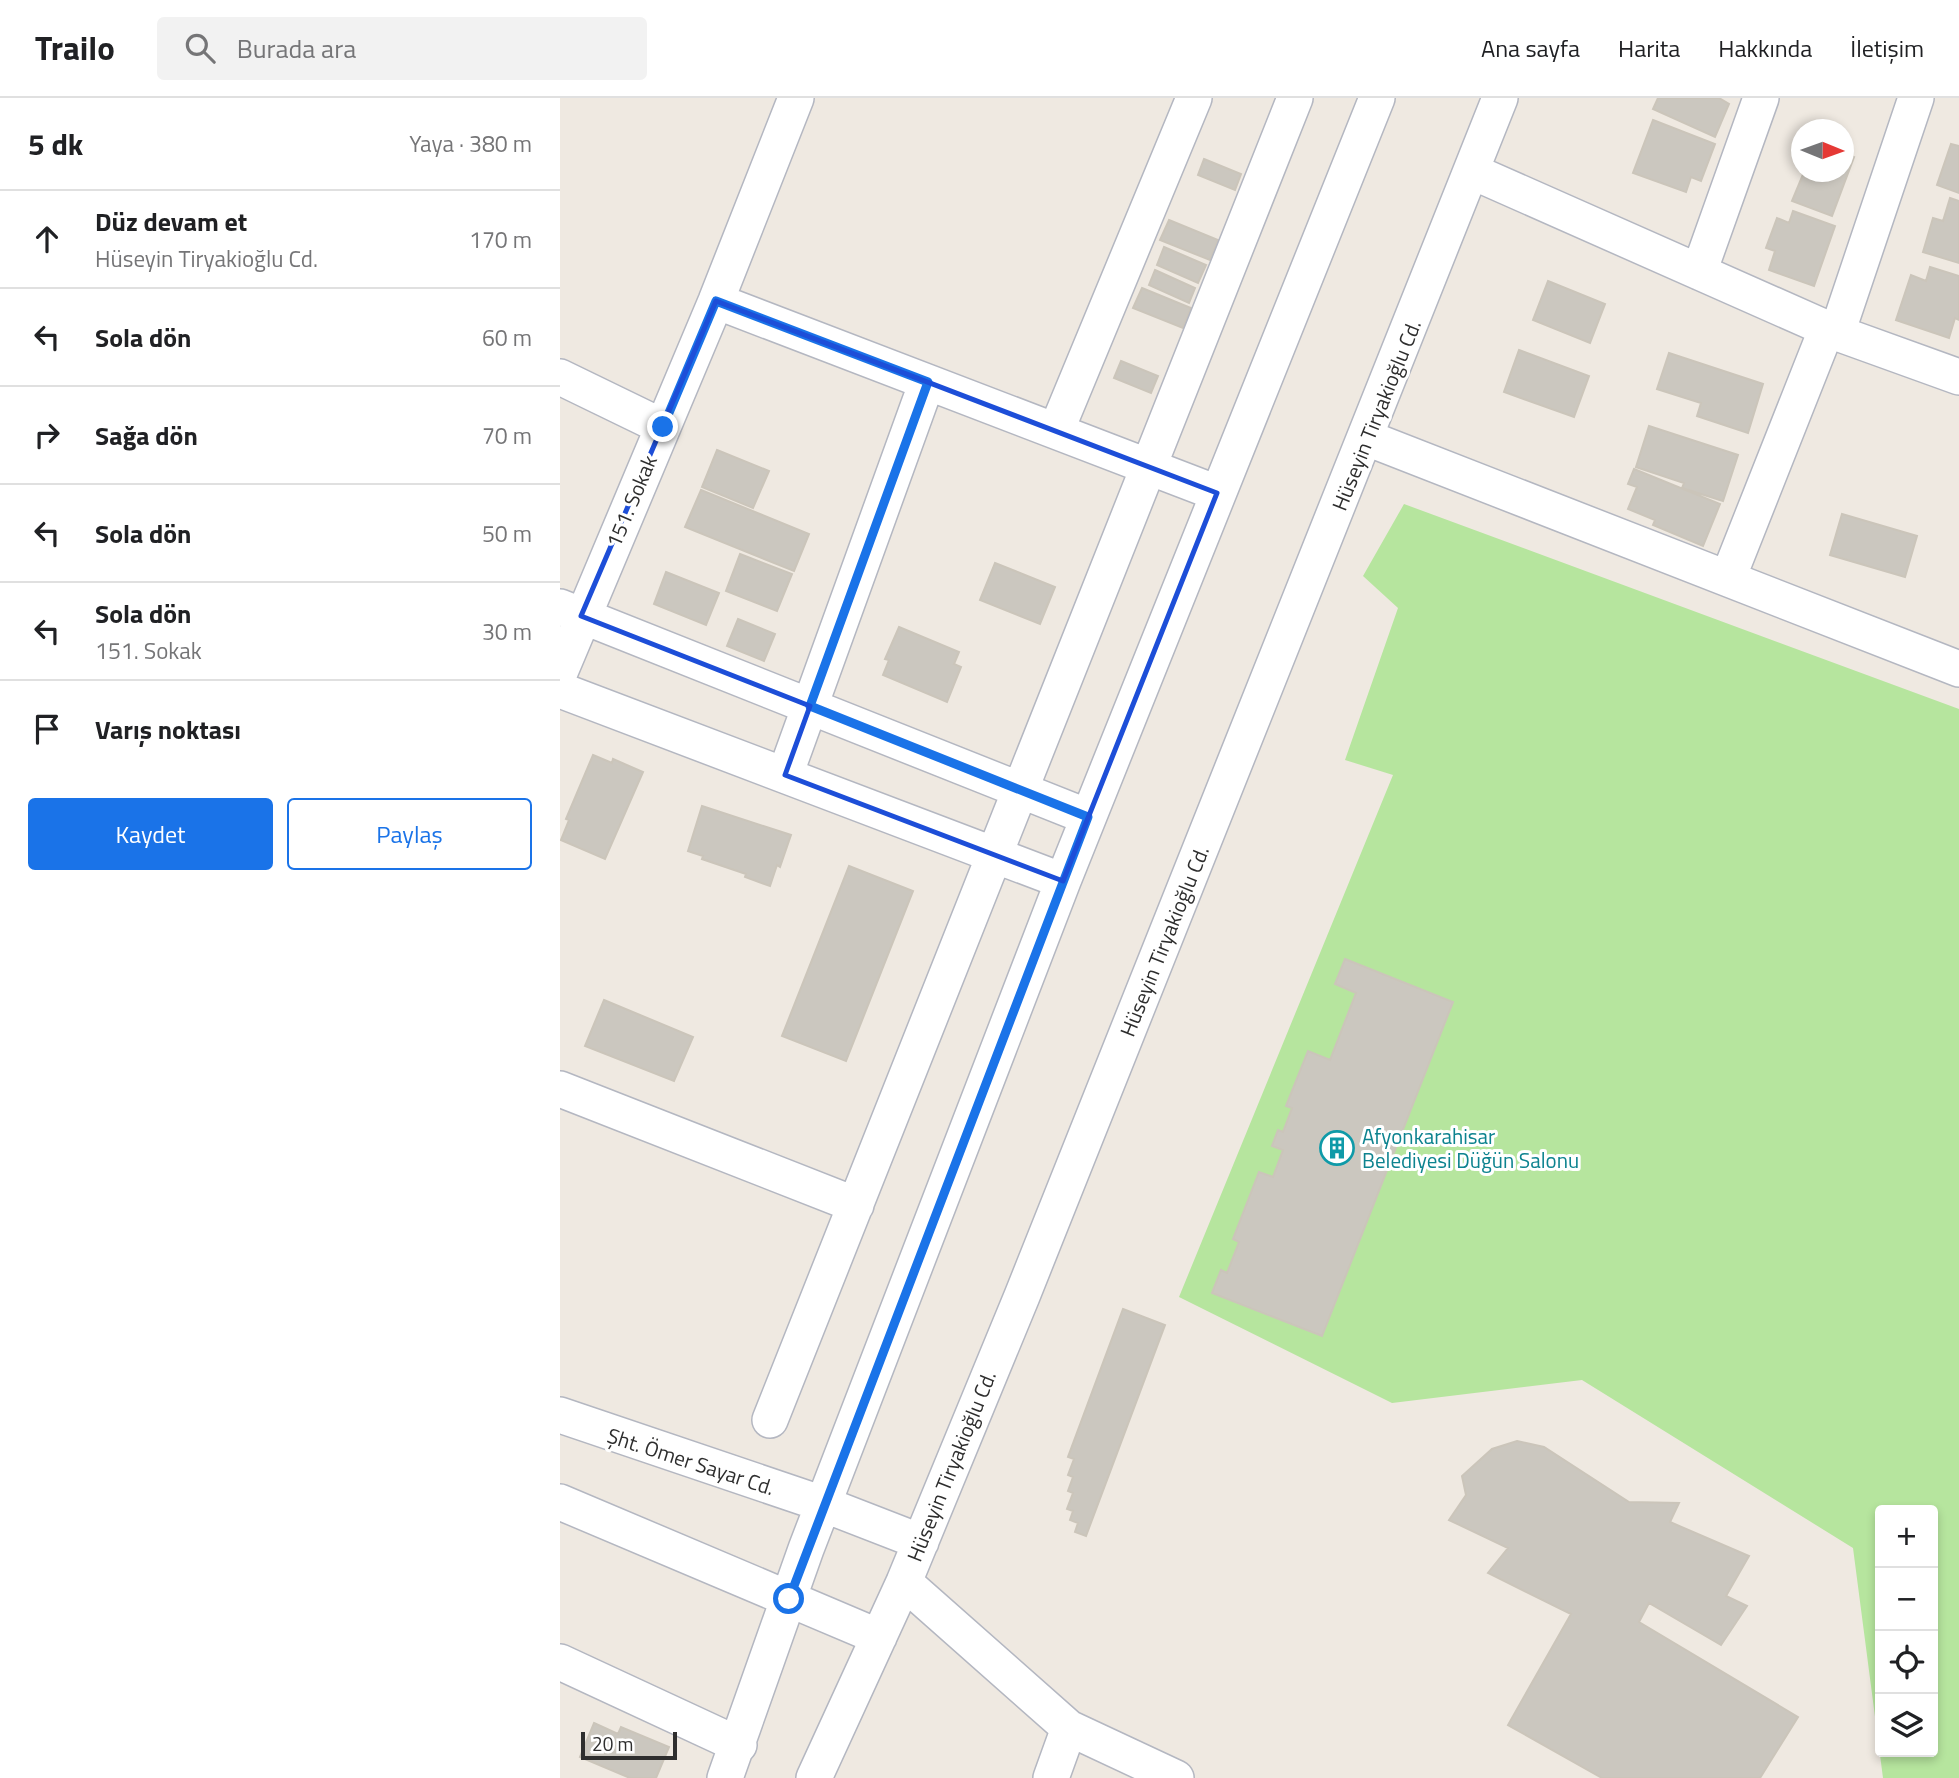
<!DOCTYPE html>
<html lang="tr">
<head>
<meta charset="utf-8">
<style>
  :root { --surface:#fff; --page:#f2f2f2; --text:#202124; --muted:#757577; --line:#e0e0e0; --accent:#1a73e8 }
  body { margin:0; font-family:"Titillium Web",sans-serif; background:var(--page); color:var(--text) }
  .controls { position:absolute; right:21px; bottom:21px; display:grid; overflow:hidden; border-radius:7px; box-shadow:0 4px 10px #0003 }
  .controls button { width:63px; height:63px; display:grid; place-items:center; padding:0; border:0; border-bottom:2px solid var(--line); background:var(--surface); color:var(--text); font:35px sans-serif }
  .compass { position:absolute; left:1231px; top:21px; width:63px; height:63px; border-radius:50%; background:var(--surface); box-shadow:0 4px 10px #0003; rotate:91deg }
  .scale { position:absolute; left:21px; bottom:18px; width:96px; box-sizing:border-box; padding-left:7px; border:4px solid #2e2e2e; border-top:0; font-size:19px; line-height:24px; white-space:nowrap; color:#2e2e2e; -webkit-text-stroke:5px #fff; paint-order:stroke }
  .stop { position:absolute; width:21px; height:21px; margin:-16px; border:5px solid #1a73e8; border-radius:50%; background:#fff }
  .stop.end { background:#1a73e8; border-color:#fff; box-shadow:0 2px 7px #0008 }
  .list { margin:0; padding:0; list-style:none }
  h2 { display:flex; justify-content:space-between; align-items:center; height:91px; margin:0; padding:0 28px; font-size:30px }
  h2 small { font-size:23px; font-weight:400; color:var(--muted) }
  .list li { display:grid; grid-template-columns:46px 1fr auto; gap:21px; align-items:center; box-sizing:border-box; height:98px; padding:0 28px; border-top:2px solid var(--line) }
  .list b { display:block; font-size:26px; white-space:nowrap }
  .list p { margin:0; font-size:23px; white-space:nowrap; color:var(--muted) }
  .list em { font-size:23px; font-style:normal; color:var(--muted) }
  .actions { display:flex; gap:14px; padding:21px 28px }
  .actions a { flex:1; padding:16px 0; border:2px solid var(--accent); border-radius:7px; text-align:center; font-size:24px; color:var(--accent) }
  .actions .main { background:var(--accent); color:#fff }
  .icon { flex:none; width:38px; height:38px; fill:none; stroke:currentColor; stroke-width:2; stroke-linecap:round; stroke-linejoin:round }
  .map { position:relative; flex:none; width:1399px; height:1680px; overflow:hidden }
  header { display:flex; align-items:center; gap:42px; box-sizing:border-box; height:98px; padding:0 35px; background:var(--surface); border-bottom:2px solid var(--line) }
  header strong { font-size:33px }
  nav { display:flex; gap:38px; margin-inline-start:auto; font-size:24px }
  .search { width:490px; height:63px; background:var(--page); display:flex; align-items:center; gap:18px; box-sizing:border-box; padding:0 24px; border-radius:7px; color:var(--muted); font-size:26px }
  main { display:flex }
  aside { flex:1; background:var(--surface) }
  .map>svg:first-child { display:block }
</style>
</head>
<body>
<header>
<strong>Trailo</strong>
<div class="search"><svg class="icon" aria-label="search" viewBox="0 0 24 24"><circle cx="10" cy="10" r="6"/><path d="M15 15l6 6"/></svg>Burada ara</div>
<nav><a>Ana sayfa</a><a>Harita</a><a>Hakkında</a><a>İletişim</a></nav>
</header>
<main>
<aside>
<h2>5 dk<small>Yaya · 380 m</small></h2>
<ul class="list">
<li><svg class="icon" aria-label="ahead" viewBox="0 0 24 24"><path d="M12 20V5M6 11l6-6 6 6"/></svg><div><b>Düz devam et</b><p>Hüseyin Tiryakioğlu Cd.</p></div><em>170 m</em></li>
<li><svg class="icon" aria-label="left" viewBox="0 0 24 24"><path d="M17 20v-9H6M10 6l-5 5 5 5"/></svg><div><b>Sola dön</b></div><em>60 m</em></li>
<li><svg class="icon" aria-label="right" viewBox="0 0 24 24"><path d="M7 20v-9h11M14 6l5 5-5 5"/></svg><div><b>Sağa dön</b></div><em>70 m</em></li>
<li><svg class="icon" aria-label="left" viewBox="0 0 24 24"><path d="M17 20v-9H6M10 6l-5 5 5 5"/></svg><div><b>Sola dön</b></div><em>50 m</em></li>
<li><svg class="icon" aria-label="left" viewBox="0 0 24 24"><path d="M17 20v-9H6M10 6l-5 5 5 5"/></svg><div><b>Sola dön</b><p>151. Sokak</p></div><em>30 m</em></li>
<li><svg class="icon" aria-label="arrive" viewBox="0 0 24 24"><path d="M6 21V4h12l-3 4 3 4H6"/></svg><div><b>Varış noktası</b></div></li>
</ul>
<div class="actions"><a class="main">Kaydet</a><a>Paylaş</a></div>
</aside>
<div class="map">
<svg width="1399" height="1680" viewBox="0 0 1399 1680">
  <rect width="100%" height="100%" fill="#efe9e1"/>
  <path fill="#b6e59e" fill-rule="evenodd" d="M844,406L1399,611V1680H1323L1293,1450L1022,1282L832,1305L619,1199L833,677L785,662L838,510L803,478ZM1320,1412H1373V1654H1320Z"/>
  <path fill="#cbc7bf" stroke="#cbc5ba" stroke-width="2" d="M1098,0H1159L1169,6L1155,39L1093,11Z
    M1093,22L1155,46L1141,83L1131,79L1126,94L1073,75Z
    M1391,46L1399,48V95L1377,87Z
    M1283,55L1294,59L1272,118L1232,103L1244,74H1283Z
    M644,61L681,76L675,92L638,77Z
    M1390,100L1399,103V165L1363,154L1373,120L1383,123Z
    M1233,113L1275,128L1254,188L1209,172L1215,153L1206,150L1217,120L1229,125Z
    M609,122L658,142L650,162L600,142Z
    M604,149L646,167L638,185L597,167Z
    M1370,169L1399,178V222L1395,220L1389,240L1336,222L1351,177L1366,183Z
    M595,172L635,190L629,205L589,187Z
    M988,183L1045,206L1030,245L973,222Z
    M582,190L631,210L623,230L573,210Z
    M959,252L1029,278L1014,319L944,294Z
    M1109,255L1203,286L1188,335L1137,318L1141,305L1097,291Z
    M561,263L598,278L591,295L554,280Z
    M1089,328L1178,357L1163,403L1122,390L1124,385L1076,369Z
    M157,352L209,373L193,410L142,389Z
    M1074,371L1160,406L1143,448L1093,427L1095,422L1068,411L1077,389L1068,386Z
    M141,392L249,436L234,473L125,429Z
    M1282,416L1357,438L1345,479L1270,457Z
    M180,456L232,476L217,513L166,493Z
    M435,465L495,489L480,526L420,502Z
    M106,474L159,495L146,527L94,506Z
    M178,521L215,536L204,563L167,548Z
    M339,529L399,554L394,566L401,569L387,604L323,577L329,562L325,561Z
    M33,657L52,665L53,661L83,674L45,761L1,742L9,722L6,721Z
    M142,708L231,737L220,769L217,767L210,788L185,779L186,776L142,761L143,758L128,753Z
    M289,768L353,793L286,963L222,938Z
    M785,861L893,904L762,1238L652,1195L661,1172L667,1175L679,1144L673,1141L699,1074L713,1079L723,1052L712,1048L718,1032L723,1034L732,1010L726,1008L748,953L770,962L796,895L775,886Z
    M44,902L133,939L114,983L25,948Z
    M563,1211L605,1227L526,1438L515,1434L518,1425L510,1422L513,1413L507,1411L513,1395L508,1393L513,1379L508,1377L514,1361L508,1359Z
    M957,1343L984,1349L1069,1404L1119,1405L1110,1424L1189,1458L1166,1498L1187,1508L1161,1547L1089,1505L1079,1524L1238,1619L1200,1680H1042L948,1627L1011,1516L928,1475L948,1450L889,1422L906,1397L902,1378L932,1351Z
    M34,1625L58,1636L61,1629L109,1649L96,1680H70L20,1659Z"/>
  <g fill="none" stroke-linecap="round" stroke-linejoin="round">
    <g stroke="#b4b7c1" stroke-width="38">
      <path id="minor" d="M911,73L1277,235L1399,279
        M1139,174L1201,0
        M156,203L657,395
        M1277,235L1356,0
        M0,279L103,329
        M496,333L634,0
        M807,340L1399,571
        M1168,480L1267,230
        M0,509L528,719
        M0,574L156,203L236,0
        M0,592L503,783
        M225,677L367,284
        M0,991L296,1107
        M0,1317L263,1406L361,1444
        M210,1322L735,0
        M0,1404L319,1539
        M344,1484L509,1630L616,1680
        M0,1564L179,1647
        M165,1680L246,1451L503,783L817,0
        M254,1680L344,1484L462,1198L940,0
        M491,1680L509,1630"/>
    </g>
    <use href="#minor" stroke="#fff" stroke-width="35"/>
  </g>
  <g fill="none" stroke-linecap="round" stroke-linejoin="round">
    <path stroke="#1a73e8" stroke-width="9" d="M103,329L156,203L368,284L250,608L528,719L229,1501"/>
  </g>
  <path fill="none" stroke="#1d4ed8" stroke-width="5" stroke-linejoin="round" d="M156,203L657,395L503,783L225,677L250,608L21,518Z"/>
  <defs>
    <g id="building-ring" transform="scale(1.75)"><circle r="9.5" fill="#fff" stroke="#0f9aa8" stroke-width="1.5"/><path d="M-4-6H4V6H1V3H-1V6H-4ZM-2.5-4.3h1.7v1.8h-1.7ZM.8-4.3h1.7v1.8H.8ZM-2.5-1h1.7V.8h-1.7ZM.8-1h1.7V.8H.8Z" fill="#0f9aa8"/></g>
  </defs>
  <g fill-rule="evenodd">
    <use href="#building-ring" x="777" y="1050"/>
  </g>
  <g text-anchor="middle" dominant-baseline="central" stroke-width="6" stroke-linejoin="round" paint-order="stroke">
    <g font-size="21" fill="#2e2e2e" stroke="#fff">
      <text transform="translate(816 317) rotate(-68)">Hüseyin Tiryakioğlu Cd.</text>
      <text transform="translate(71 403) rotate(-67)">151. Sokak</text>
      <text transform="translate(604 843) rotate(-68)">Hüseyin Tiryakioğlu Cd.</text>
      <text transform="translate(131 1363) rotate(18)">Şht. Ömer Sayar Cd.</text>
      <text transform="translate(391 1368) rotate(-68)">Hüseyin Tiryakioğlu Cd.</text>
    </g>
    <g font-size="21" fill="#0d838f" stroke="#fff" text-anchor="start">
      <text x="802" y="1038">Afyonkarahisar<tspan x="802" dy="24">Belediyesi Düğün Salonu</tspan></text>
    </g>
  </g>
</svg>
<div class="controls">
<button>+</button>
<button>−</button>
<button><svg class="icon" aria-label="locate" viewBox="0 0 24 24"><circle cx="12" cy="12" r="6"/><path d="M12 2v4M12 18v4M2 12h4M18 12h4"/></svg></button>
<button><svg class="icon" aria-label="layers" viewBox="0 0 24 24"><path d="M12 4l9 5-9 5-9-5zM3 14l9 5 9-5"/></svg></button>
</div>
<svg class="compass" viewBox="-18 -18 36 36"><path d="M0-13l5 13h-10z" fill="#e53935"/><path d="M0 13l5-13h-10z" fill="#757577"/></svg>
<div class="scale">20 m</div>
<div class="stop" style="left:229px;top:1501px"></div>
<div class="stop end" style="left:103px;top:329px"></div>
</div>
</main>
</body>
</html>
